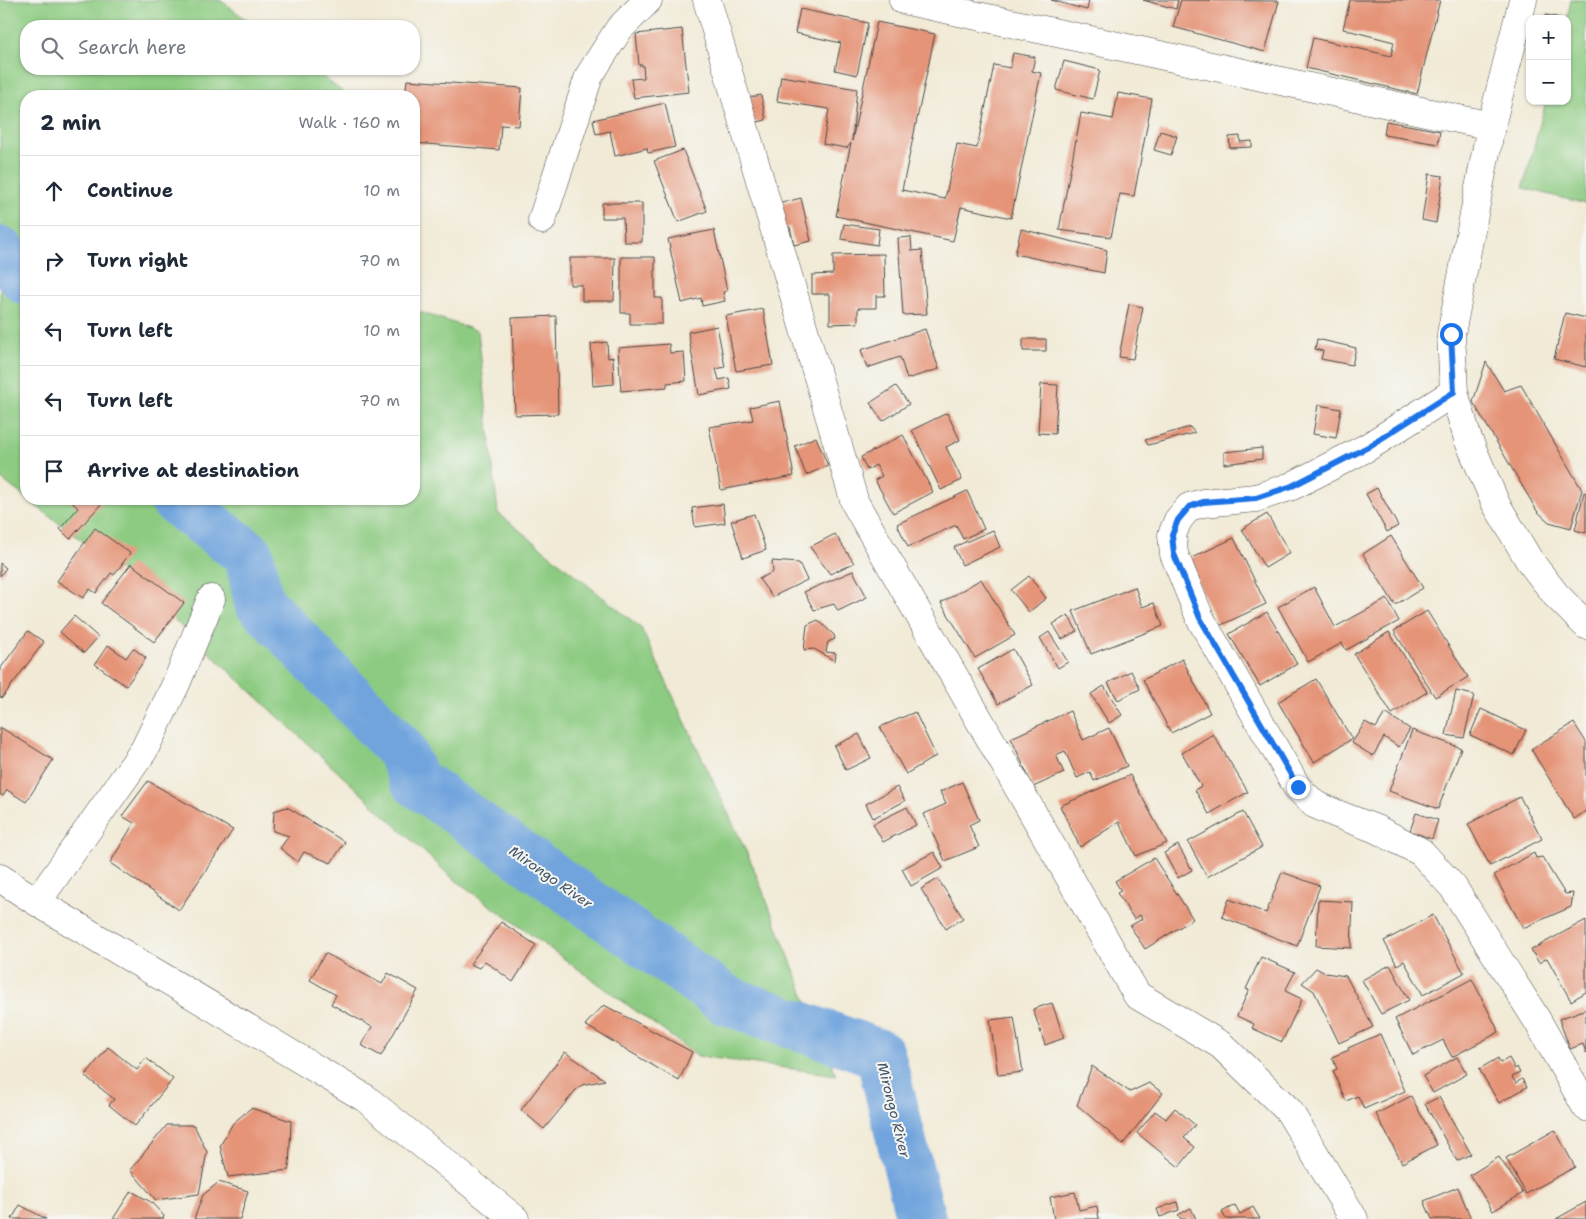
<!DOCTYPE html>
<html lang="en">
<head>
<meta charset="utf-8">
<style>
  :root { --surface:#fff; --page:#f2f2f3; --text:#1f2937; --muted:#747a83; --line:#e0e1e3 }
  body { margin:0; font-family:"Shantell Sans",sans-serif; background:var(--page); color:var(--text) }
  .controls { position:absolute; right:15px; top:15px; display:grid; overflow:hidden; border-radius:10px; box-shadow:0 1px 4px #0004 }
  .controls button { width:45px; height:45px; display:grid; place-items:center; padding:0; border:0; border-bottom:1px solid var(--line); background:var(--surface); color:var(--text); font:25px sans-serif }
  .stop { position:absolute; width:15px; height:15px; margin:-11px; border:4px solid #1a73e8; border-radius:50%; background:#fff }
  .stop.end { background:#1a73e8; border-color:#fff; box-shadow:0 1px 5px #0008 }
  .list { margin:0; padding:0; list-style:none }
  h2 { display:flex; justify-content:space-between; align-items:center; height:65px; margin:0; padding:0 20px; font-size:21px }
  h2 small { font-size:16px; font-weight:400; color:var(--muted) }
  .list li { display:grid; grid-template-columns:32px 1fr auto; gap:15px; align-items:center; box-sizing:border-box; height:70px; padding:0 20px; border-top:1px solid var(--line) }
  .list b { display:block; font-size:19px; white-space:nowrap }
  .list em { font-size:16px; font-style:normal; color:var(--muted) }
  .icon { flex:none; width:28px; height:28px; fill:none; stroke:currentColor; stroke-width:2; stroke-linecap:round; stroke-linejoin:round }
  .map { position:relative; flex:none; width:1586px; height:1219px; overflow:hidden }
  .search { position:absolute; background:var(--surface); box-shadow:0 1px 4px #0004; left:20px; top:20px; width:400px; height:55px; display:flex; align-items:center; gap:12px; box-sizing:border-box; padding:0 18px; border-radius:20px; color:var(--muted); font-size:19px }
  .panel { position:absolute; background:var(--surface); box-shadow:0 1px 4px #0004; left:20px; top:90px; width:400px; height:415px; border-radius:20px }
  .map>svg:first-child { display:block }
</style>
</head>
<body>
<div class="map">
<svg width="1586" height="1219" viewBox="0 0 1586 1219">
  <rect width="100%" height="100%" fill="#f6f6f2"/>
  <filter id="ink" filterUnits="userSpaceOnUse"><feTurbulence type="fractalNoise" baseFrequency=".02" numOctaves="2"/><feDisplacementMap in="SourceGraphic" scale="10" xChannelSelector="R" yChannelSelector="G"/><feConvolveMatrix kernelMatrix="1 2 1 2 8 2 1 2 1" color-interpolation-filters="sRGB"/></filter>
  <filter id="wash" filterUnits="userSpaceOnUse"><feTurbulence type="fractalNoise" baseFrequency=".0096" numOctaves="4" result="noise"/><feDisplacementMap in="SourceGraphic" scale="20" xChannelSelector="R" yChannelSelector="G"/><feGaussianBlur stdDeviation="1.12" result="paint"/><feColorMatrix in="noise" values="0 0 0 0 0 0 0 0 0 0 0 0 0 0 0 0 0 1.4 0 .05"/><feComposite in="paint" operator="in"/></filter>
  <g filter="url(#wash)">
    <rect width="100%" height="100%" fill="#f1ead6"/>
    <path fill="#8ccb81" stroke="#5c7b56" d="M0,0H220L255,26H26V69H312L347,95L26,96V498L0,478Z
      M1571,0H1586V204L1523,188L1546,101H1567V19Z
      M414,310L478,331L498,513L641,628L752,864L836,1075L698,1056L450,876L117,567L27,499H414Z"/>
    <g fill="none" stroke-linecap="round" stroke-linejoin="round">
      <path stroke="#71a4dd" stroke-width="50" d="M0,251L26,280
        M174,499L249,555L259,602L400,749L415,781L726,1000L880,1054L921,1219"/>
    </g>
    <g id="blocks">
      <path fill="#e59478" d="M1051,0H1089L1087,10Z
        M1143,0H1178L1176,9Z
        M1181,0L1279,1L1265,52L1173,27Z
        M1350,0H1440L1417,94L1306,68L1313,38L1391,56L1394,42L1343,29Z
        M800,9L868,23L857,75L835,70L841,43L795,33Z
        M1546,15L1561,18V19H1546Z
        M877,22L935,34L902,190L945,199L957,144L977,148L994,65L1010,68L1013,53L1035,57L1032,71L1041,73L1011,218L961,207L953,241L836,216L851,143L847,148L823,144L829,109L777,101L781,76L857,89L852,141Z
        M682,29L689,92L634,98L631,79L644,78L643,65H639L636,34Z
        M1064,61L1100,70L1093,99L1056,90Z
        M407,80L522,88L519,126L501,125L499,150L414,143V96H405Z
        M1118,93L1152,99L1134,196L1120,194L1111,237L1059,230L1081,113L1113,119Z
        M761,95L766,120L753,123L747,98Z
        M665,103L675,147L648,153L647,148L615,156L610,131L596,134L593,120Z
        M1386,121L1440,131L1438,144L1384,135Z
        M1160,131L1177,136L1171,155L1154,150Z
        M1240,136V142L1252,141V147L1230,148L1229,137Z
        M683,150L707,211L678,222L654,161Z
        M1429,174L1443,176L1436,223L1422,220Z
        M801,198L811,241L794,245L790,227L779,230L774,205Z
        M602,203H642V242H624L623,218H602Z
        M844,224L879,229L877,245L841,239Z
        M1021,229L1107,250L1104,273L1015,254Z
        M714,230L727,291L723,292L725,301L702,306L701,298L682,303L668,239Z
        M911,237L912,251L922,250L927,314L903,315L898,238Z
        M884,254L885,296H876V308H858V323L830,324V294H812V275L833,274V255Z
        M621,257H655V298H662V324H630V313H621Z
        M570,258H615L614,301H582V285H570Z
        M1129,304L1143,307L1133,359L1119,357Z
        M763,309L773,365L736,371L726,316Z
        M1565,313L1586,318V367L1554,359Z
        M556,316L558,414L515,415L512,318Z
        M717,326L725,367L716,369L719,380L729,378L731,389L699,395L688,332Z
        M925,329L939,369L907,379L900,357L867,368L861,350Z
        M1023,339H1046V351H1023Z
        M1317,339L1356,348L1352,365L1321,359L1323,351L1315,349Z
        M607,342L608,358L613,357L614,384L593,386L591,344Z
        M669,344L670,353L684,352L686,381L667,383V387L621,391L618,348Z
        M1486,362L1504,391L1521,385L1582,490L1571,528L1549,522L1537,511L1473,402Z
        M1041,384L1058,385L1055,434L1038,433Z
        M896,386L909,404L883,421L870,403Z
        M780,401L794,476L721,490L709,427L753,420L750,407Z
        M1318,405L1341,409L1336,438L1313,434Z
        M947,413L960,440L946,447L962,480L941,490L912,430Z
        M1190,427L1195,433L1148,445L1145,440Z
        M903,435L933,492L893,513L875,480L882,476L876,465L867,470L861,457Z
        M816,437L828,466L806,475L795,446Z
        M1262,448V459L1224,464V452Z
        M1377,488L1398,526L1387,532L1366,494Z
        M967,491L984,529L963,539L956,525L908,547L897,524Z
        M1584,492L1586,493V533L1575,530Z
        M68,499H97L102,503L70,539L60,529L78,508Z
        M723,504L725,523L695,527L692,508Z
        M754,514L766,550L743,558L731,521Z
        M1267,514L1290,553L1265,568L1242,529Z
        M95,528L130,553L114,575L111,573L96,593L90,589L83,598L57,581Z
        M993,530L1000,547L962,565L954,547Z
        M835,534L854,563L830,574L810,547Z
        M1391,536L1423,588L1395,605L1363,554Z
        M1234,538L1266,604L1219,626L1187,560Z
        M772,561L799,563L807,580L772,597L759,579L773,572Z
        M0,563L6,568L0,576Z
        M131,564L184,603L154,642L101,603Z
        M853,571L867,597L838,611L834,604L814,610L804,592Z
        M1029,576L1046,598L1029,612L1011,590Z
        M981,579L1015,635L975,658L941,603Z
        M1135,587L1142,607L1154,603L1163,626L1091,654L1073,611Z
        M1314,587L1335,627L1387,599L1399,621L1346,650L1342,643L1308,662L1278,607Z
        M1427,611L1468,677L1435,697L1394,631Z
        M1267,612L1297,664L1260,686L1229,634Z
        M1068,615L1077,631L1062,639L1053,624Z
        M74,616L98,637L84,653L60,632Z
        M818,620L834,635L835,639L828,642L826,652L836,653L835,661L814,649L804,650L807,625Z
        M28,631L44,642L2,698L0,697V669Z
        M1049,632L1068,662L1058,668L1040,638Z
        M1389,632L1427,692L1392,714L1354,654Z
        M108,645L126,658L133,648L146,658L126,686L95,664Z
        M1013,649L1033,685L998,704L978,669Z
        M1182,659L1210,713L1171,733L1143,680Z
        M1131,671L1140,689L1118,700L1108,683Z
        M1316,679L1352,739L1314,762L1278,702Z
        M1104,686L1122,715L1109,723L1091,694Z
        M1456,691L1474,695L1464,738L1446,735Z
        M1481,709L1526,730L1514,755L1470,735Z
        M1070,711L1083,740L1109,728L1127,766L1094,781L1090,772L1077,778L1065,751L1056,755L1064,773L1033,787L1011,738Z
        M915,712L936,756L906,774L880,727Z
        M1385,713L1410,729L1399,747L1384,737L1373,756L1352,743L1365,722L1376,728Z
        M1574,723L1586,742V811L1574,819L1531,749Z
        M0,727L53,760L26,802L7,790L3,796L0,794Z
        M1412,730L1461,748L1438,809L1389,791Z
        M859,734L871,758L846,770L834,746Z
        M1213,734L1248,792L1209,814L1195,790L1201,786L1182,753Z
        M1130,775L1167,843L1136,856L1119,822L1080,847L1060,806Z
        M148,781L233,830L179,910L110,863L134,823L122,816Z
        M962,782L979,820L969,825L979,847L945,861L924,814L946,804L940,792Z
        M897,787L905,801L873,818L866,804Z
        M1520,797L1542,839L1490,866L1468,824Z
        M287,807L345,842L331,863L304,852L298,862L280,848L289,836L273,831L274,811Z
        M907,807L916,825L883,842L873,824Z
        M1243,812L1262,847L1207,877L1188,842Z
        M1416,813L1438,820L1432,839L1410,831Z
        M1178,845L1192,870L1178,878L1164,853Z
        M934,852L943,868L911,886L902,869Z
        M1534,853L1536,858L1542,857L1565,894L1573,893L1571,907L1523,928L1494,875Z
        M1154,858L1193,919L1145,949L1130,926L1142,919L1140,915L1134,919L1117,893L1121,891L1115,881Z
        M1282,872L1320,886L1297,946L1222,917L1229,899L1266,913Z
        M938,879L963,918L946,929L921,889Z
        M1318,900L1353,902L1351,948L1316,946Z
        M1433,915L1464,973L1423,995L1404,961L1397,965L1384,941Z
        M1586,920V992L1571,1001L1547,958L1539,963L1531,950Z
        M501,922L536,945L513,982L485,961L479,968L470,964Z
        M325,953L382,984L388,973L418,990L381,1056L361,1045L372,1027L331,1004L336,995L310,980Z
        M1261,957L1295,972L1285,991L1302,999L1282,1042L1252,1028L1254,1024L1237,1016L1249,990L1246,989Z
        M1390,965L1409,1000L1381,1014L1362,980Z
        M1316,968L1325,973L1346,976L1373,1027L1339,1043L1314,991L1302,983Z
        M1472,979L1499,1032L1452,1057L1443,1040L1413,1055L1395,1019Z
        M1052,1003L1064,1038L1045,1045L1033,1009Z
        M604,1005L692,1052L679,1081L585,1025Z
        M1586,1009V1053L1583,1044L1570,1049L1559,1019Z
        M1014,1017L1023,1072L998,1075L990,1020Z
        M1380,1034L1405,1091L1364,1109L1358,1096L1346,1101L1333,1071L1337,1069L1332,1057L1349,1050L1348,1048Z
        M108,1047L137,1070L146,1058L173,1079L135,1126L109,1105L114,1099L85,1076Z
        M565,1052L605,1080L582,1085L576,1090L544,1129L521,1110Z
        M1457,1057L1467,1074L1433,1093L1423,1076Z
        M1498,1058L1500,1063L1509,1058L1515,1069L1517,1067L1520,1073L1512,1077L1516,1083L1522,1079L1527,1087L1499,1103L1479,1069Z
        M1092,1066L1130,1092L1149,1083L1163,1093L1123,1144L1077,1105Z
        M1411,1096L1437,1145L1402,1163L1376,1114Z
        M1439,1097L1471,1154L1457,1161L1425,1104Z
        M251,1108L291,1121L289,1170L228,1177L220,1146L233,1123Z
        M1175,1108L1195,1125L1184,1138L1195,1147L1179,1167L1137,1133L1155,1111L1166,1119Z
        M167,1125H194L207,1152L199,1194L156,1200L130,1170Z
        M1555,1130L1575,1167L1526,1194L1506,1158Z
        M1499,1157L1523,1193L1493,1211L1470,1175Z
        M219,1182L248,1191L240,1219H194L203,1195Z
        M1458,1187L1471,1219H1432L1424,1201Z
        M131,1191L151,1202L164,1216L163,1219H113Z
        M1075,1192L1079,1210L1097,1206L1099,1219H1054L1050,1197Z
        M1177,1202L1179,1210L1160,1217L1157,1209Z
        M1586,1202V1219H1556Z
        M20,1205L46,1219H12Z
        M1235,1205L1240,1214L1253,1207L1260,1219H1226L1222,1212Z
        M1191,1208L1196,1219H1181L1178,1215Z"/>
    </g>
  </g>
  <g filter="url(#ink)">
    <use href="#blocks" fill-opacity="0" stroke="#494845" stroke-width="1"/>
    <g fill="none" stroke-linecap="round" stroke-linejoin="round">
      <g stroke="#494845" stroke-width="29">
        <path id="minor" d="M707,0L855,503L1137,995L1221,1045L1289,1111L1354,1219
          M903,0L1491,126
          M542,220L589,76L619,29L648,0
          M1454,392L1368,447L1292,486L1256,498L1203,503L1189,507L1178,520L1172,535L1174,554L1200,618L1297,787L1314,804L1337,814L1376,829L1421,852L1453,887L1537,1020L1586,1107
          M0,878L37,902L365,1098L515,1219
          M37,902L144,750L176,684L211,599"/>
      </g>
      <g stroke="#494845" stroke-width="29">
        <path id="major" d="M1523,0L1491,126L1451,334L1454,392L1468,439L1496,504L1529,560L1556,595L1586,625"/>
      </g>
      <use href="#minor" stroke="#fff" stroke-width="28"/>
      <use href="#major" stroke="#fff" stroke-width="28"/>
    </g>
  </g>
  <g fill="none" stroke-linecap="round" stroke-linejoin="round" filter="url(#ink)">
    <path stroke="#1a73e8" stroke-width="6" d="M1298,787L1200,618L1174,554L1172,535L1178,520L1189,507L1203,502L1256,498L1292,486L1368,447L1454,392L1451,334"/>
  </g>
  <g text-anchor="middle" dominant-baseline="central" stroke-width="4" stroke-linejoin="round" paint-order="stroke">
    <g font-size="14" font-style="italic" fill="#445569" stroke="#f6f6f2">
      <text transform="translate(551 877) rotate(35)">Mirongo River</text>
      <text transform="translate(894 1110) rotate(76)">Mirongo River</text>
    </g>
  </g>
</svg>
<div class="controls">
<button>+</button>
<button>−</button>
</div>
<div class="stop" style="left:1451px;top:334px"></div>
<div class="stop end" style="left:1298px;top:787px"></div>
<div class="search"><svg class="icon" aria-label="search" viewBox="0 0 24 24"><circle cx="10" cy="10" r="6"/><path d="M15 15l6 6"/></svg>Search here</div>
<section class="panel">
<h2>2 min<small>Walk · 160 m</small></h2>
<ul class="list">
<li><svg class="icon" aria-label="ahead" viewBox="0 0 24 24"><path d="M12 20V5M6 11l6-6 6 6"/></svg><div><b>Continue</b></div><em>10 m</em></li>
<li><svg class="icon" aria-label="right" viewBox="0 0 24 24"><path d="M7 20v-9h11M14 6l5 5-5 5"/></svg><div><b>Turn right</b></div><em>70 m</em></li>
<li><svg class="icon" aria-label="left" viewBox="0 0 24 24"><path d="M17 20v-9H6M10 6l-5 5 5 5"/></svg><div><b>Turn left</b></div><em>10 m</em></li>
<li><svg class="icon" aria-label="left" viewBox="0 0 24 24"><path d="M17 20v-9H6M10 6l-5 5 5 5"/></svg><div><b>Turn left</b></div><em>70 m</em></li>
<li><svg class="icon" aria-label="arrive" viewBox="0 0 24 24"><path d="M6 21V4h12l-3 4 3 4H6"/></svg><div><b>Arrive at destination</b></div></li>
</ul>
</section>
</div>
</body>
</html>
